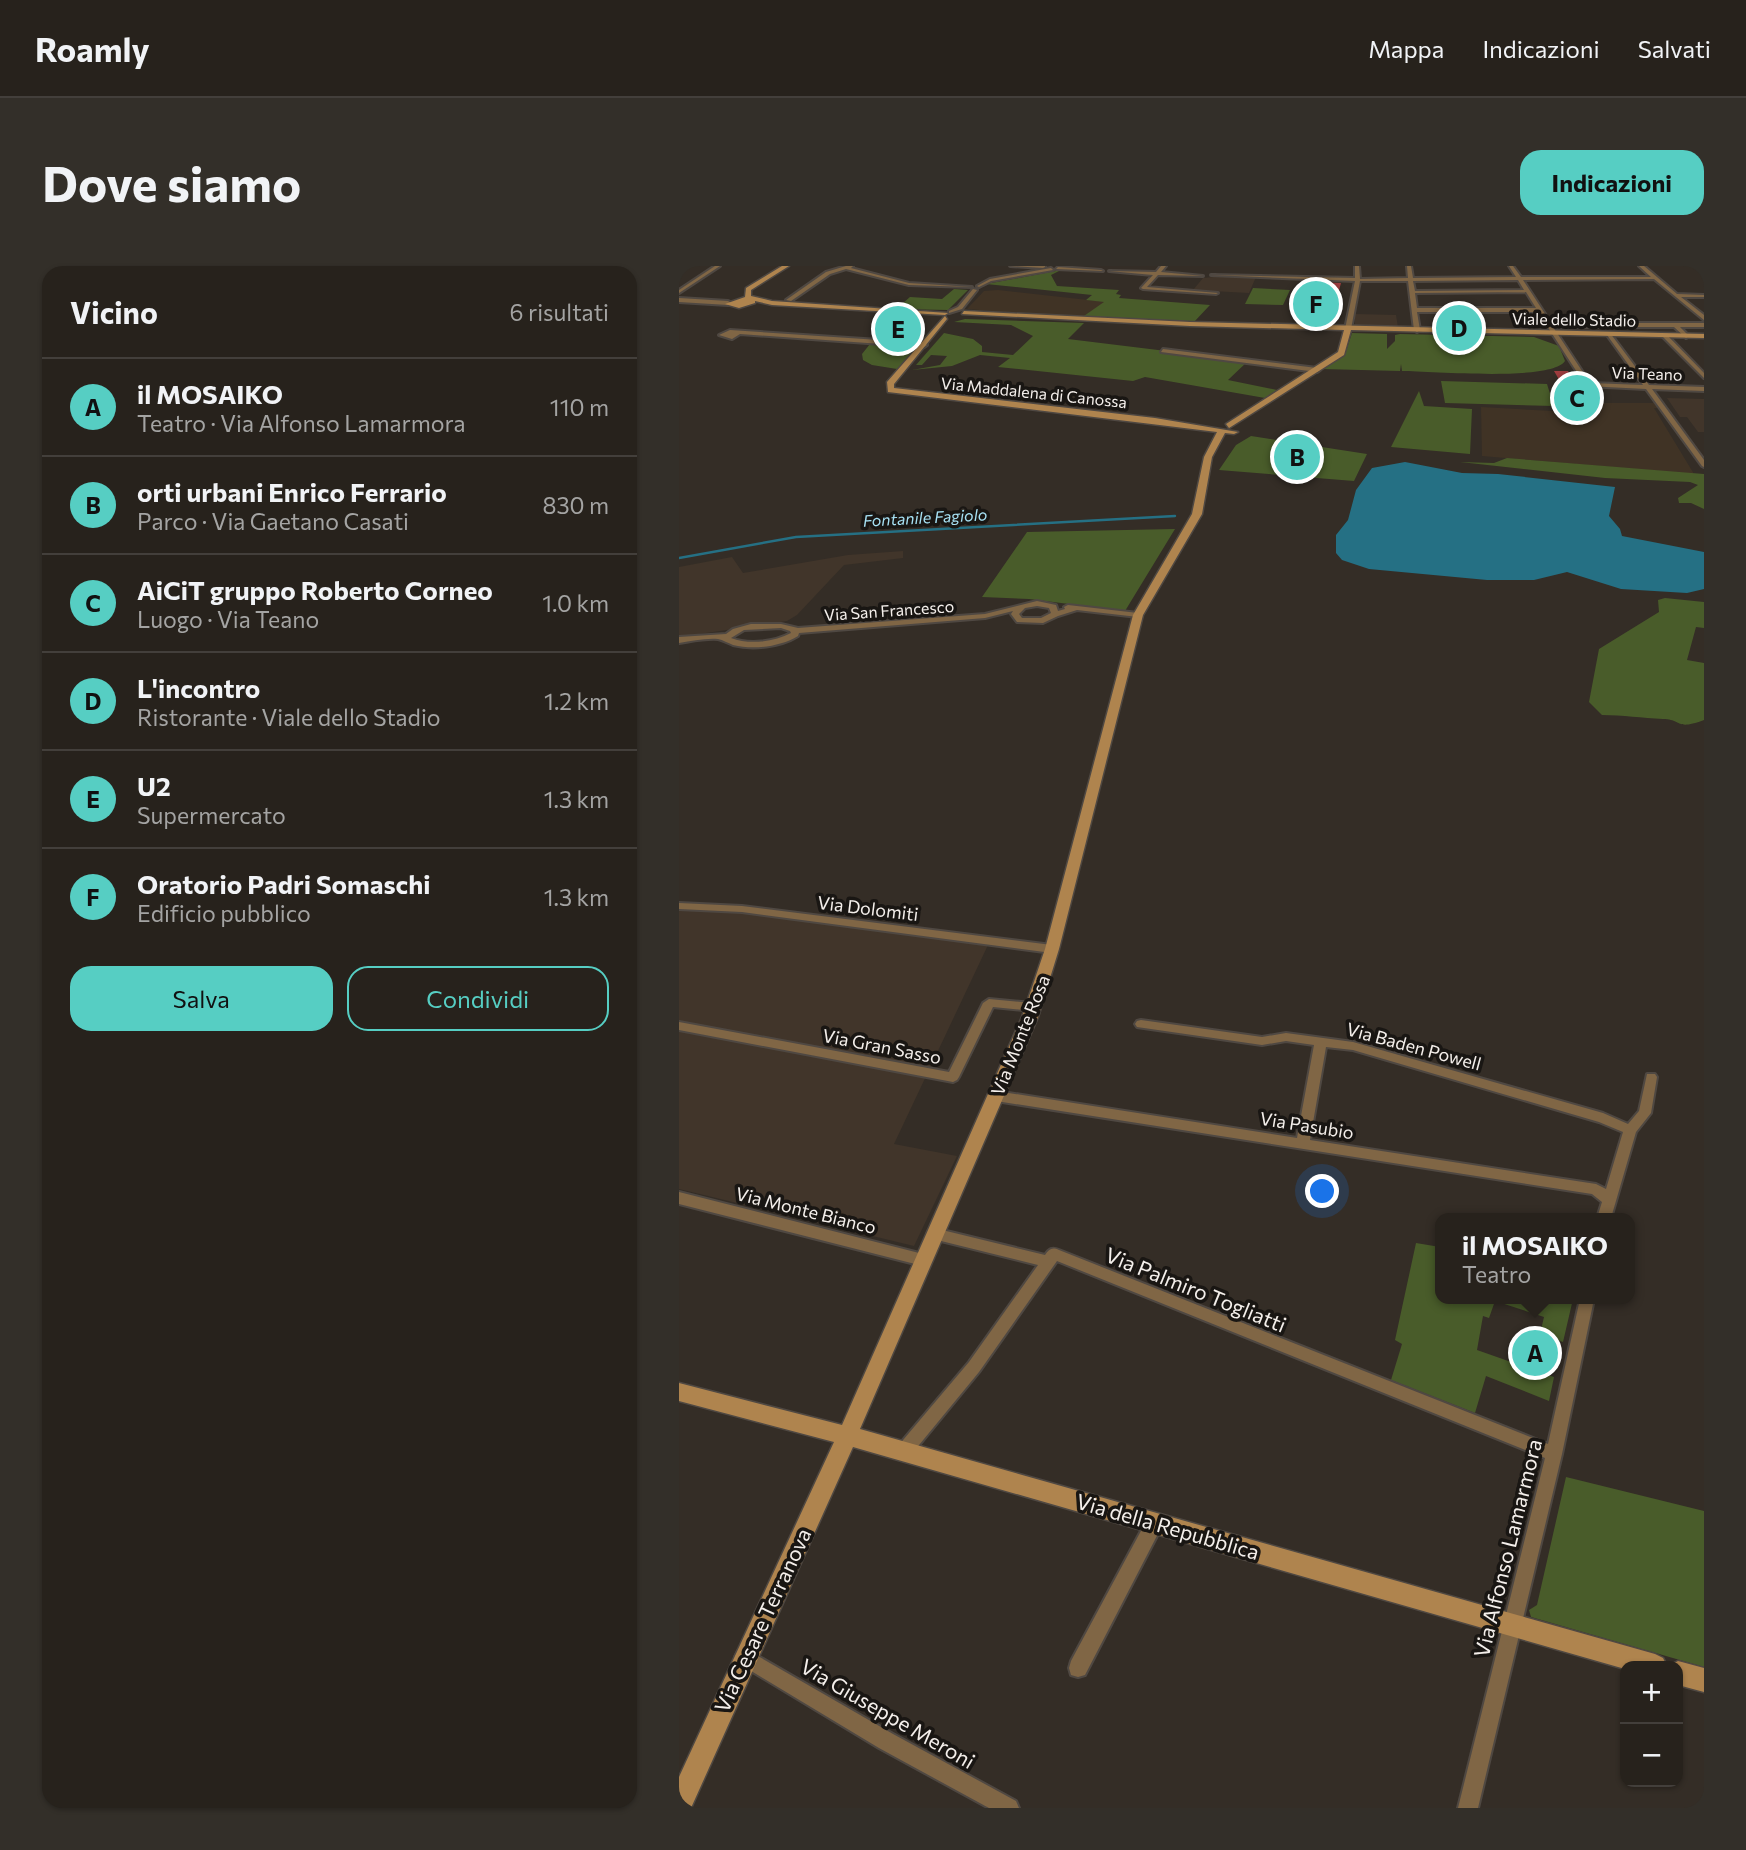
<!DOCTYPE html>
<html lang="it">
<head>
<meta charset="utf-8">
<style>
  :root { --surface:#27221c; --page:#332f29; --text:#f1f3f6; --muted:#a4a4a3; --line:#433f3b; --accent:#56cec3 }
  body { margin:0; font-family:Commissioner,sans-serif; background:var(--page); color:var(--text) }
  .controls { position:absolute; right:21px; bottom:21px; display:grid; overflow:hidden; border-radius:14px; box-shadow:0 2px 5px #0004 }
  .controls button { width:63px; height:63px; display:grid; place-items:center; padding:0; border:0; border-bottom:2px solid var(--line); background:var(--surface); color:var(--text); font:35px sans-serif }
  .you { position:absolute; left:644px; top:926px; width:24px; height:24px; margin:-18px; border:5px solid #fff; border-radius:50%; background:#1a73e8; box-shadow:0 0 0 10px #1a73e833 }
  .badge { display:grid; place-items:center; width:46px; height:46px; border-radius:50%; background:var(--accent); color:#111; font-size:23px; font-weight:700 }
  .pin { position:absolute; translate:-50% -50%; border:4px solid #fff; box-shadow:0 2px 7px #0006 }
  .popup { position:absolute; left:756px; top:947px; width:200px; height:91px; box-sizing:border-box; display:grid; place-content:center; border-radius:14px; background:var(--surface); filter:drop-shadow(0 2px 5px #0005); font-size:23px; white-space:nowrap; color:var(--muted) }
  .popup b { font-size:26px; color:var(--text) }
  .popup::after { content:''; position:absolute; left:50%; top:100%; margin-left:-14px; border:14px solid transparent; border-top-color:var(--surface) }
  .list { margin:0; padding:0; list-style:none }
  h2 { display:flex; justify-content:space-between; align-items:center; height:91px; margin:0; padding:0 28px; font-size:30px }
  h2 small { font-size:23px; font-weight:400; color:var(--muted) }
  .list li { display:grid; grid-template-columns:46px 1fr auto; gap:21px; align-items:center; box-sizing:border-box; height:98px; padding:0 28px; border-top:2px solid var(--line) }
  .list b { display:block; font-size:26px; white-space:nowrap }
  .list p { margin:0; font-size:23px; white-space:nowrap; color:var(--muted) }
  .list em { font-size:23px; font-style:normal; color:var(--muted) }
  .actions { display:flex; gap:14px; padding:21px 28px }
  .actions a { flex:1; padding:16px 0; border:2px solid var(--accent); border-radius:21px; text-align:center; font-size:24px; color:var(--accent) }
  .actions .main { background:var(--accent); color:#111 }
  .map { position:relative; flex:none; width:1025px; height:1542px; overflow:hidden; border-radius:21px }
  header { display:flex; align-items:center; gap:42px; box-sizing:border-box; height:98px; padding:0 35px; background:var(--surface); border-bottom:2px solid var(--line) }
  header strong { font-size:33px }
  nav { display:flex; gap:38px; margin-inline-start:auto; font-size:24px }
  .intro { display:flex; align-items:center; justify-content:space-between; box-sizing:border-box; height:168px; padding:0 42px }
  h1 { margin:0; font-size:49px }
  .button { padding:18px 32px; border-radius:21px; background:var(--accent); color:#111; font-size:24px; font-weight:700 }
  main { display:flex; gap:42px; padding:0 42px }
  aside { flex:1; background:var(--surface); border-radius:21px; box-shadow:0 2px 5px #0004 }
  .map>svg:first-child { display:block }
</style>
</head>
<body>
<header>
<strong>Roamly</strong>
<nav><a>Mappa</a><a>Indicazioni</a><a>Salvati</a></nav>
</header>
<div class="intro"><h1>Dove siamo</h1><a class="button">Indicazioni</a></div>
<main>
<aside>
<h2>Vicino<small>6 risultati</small></h2>
<ul class="list">
<li><span class="badge">A</span><div><b>il MOSAIKO</b><p>Teatro · Via Alfonso Lamarmora</p></div><em>110 m</em></li>
<li><span class="badge">B</span><div><b>orti urbani Enrico Ferrario</b><p>Parco · Via Gaetano Casati</p></div><em>830 m</em></li>
<li><span class="badge">C</span><div><b>AiCiT gruppo Roberto Corneo</b><p>Luogo · Via Teano</p></div><em>1.0 km</em></li>
<li><span class="badge">D</span><div><b>L'incontro</b><p>Ristorante · Viale dello Stadio</p></div><em>1.2 km</em></li>
<li><span class="badge">E</span><div><b>U2</b><p>Supermercato</p></div><em>1.3 km</em></li>
<li><span class="badge">F</span><div><b>Oratorio Padri Somaschi</b><p>Edificio pubblico</p></div><em>1.3 km</em></li>
</ul>
<div class="actions"><a class="main">Salva</a><a>Condividi</a></div>
</aside>
<div class="map">
<svg width="1025" height="1542" viewBox="0 0 1025 1542">
  <rect width="100%" height="100%" fill="#342d26"/>
  <path fill="#41352a" d="M544,10L577,11L570,27L514,24L524,12Z
    M676,48L717,49L719,61L676,60Z
    M205,58L235,60L227,68L249,70L243,76L189,73Z
    M988,132L1025,133V166H1019L1008,151H1001Z
    M224,285V292L165,299L118,349L108,355L0,371V301L53,291L64,307L169,289Z
    M0,644L61,647L309,679L215,878L278,890L235,980L0,923Z"/>
  <path fill="#403325" d="M319,24L427,36L402,52L288,43L305,25Z
    M908,137H977L980,142H975L1015,208L803,190L802,141L910,147Z"/>
  <path fill="#495c2a" d="M382,4L372,9L378,20L440,24L437,28L442,29L440,32L531,39L515,56L402,52L425,36L407,34L413,29L307,18Z
    M574,22L611,24L604,39L566,38Z
    M275,23L289,24L269,44L217,43L231,31L263,33Z
    M286,53L405,57L389,73L569,95L549,114L598,124L586,132L466,111L454,115L319,101L331,92L301,89L273,100L233,104L261,99L268,90L252,89L243,99H237L265,67L294,73L303,80V86L334,89L354,70L332,59L275,56Z
    M673,67L708,68V83L716,75V69L721,68L855,71L880,80L886,95C872,116 752,105 723,105L722,98L721,105L643,103L666,88Z
    M191,78L236,81L239,82L218,103L193,99L184,94L183,88Z
    M762,115L868,118L875,140L766,137Z
    M740,125L745,140L793,143L791,188L712,181Z
    M572,170L688,188L675,215L540,204L557,179Z
    M828,192L1025,208V243L1012,237H1000L999,232L1019,219L1011,216L926,212L781,196L815,197Z
    M496,263L446,345L350,333L303,331L348,266Z
    M986,332L1025,336V362L1017,361L1008,394L1025,397V454C996,465 1003,453 984,453C963,452 944,449 923,449L910,436L920,383L980,346L979,334Z
    M737,977L761,981L762,1033H894L884,1076L861,1068L865,1051L816,1035L810,1052L804,1050L798,1084L875,1111L870,1135L807,1110L796,1147L712,1114L723,1078L716,1074Z
    M887,1211L1025,1245V1401L852,1351L850,1344L858,1339Z"/>
  <path fill="#257084" d="M726,196L783,207L819,208L936,221L930,250L941,263L943,270L1025,286V323L1008,327L942,323L888,306L855,314H808L690,303L663,294L657,287V269L669,254L677,224L693,202Z"/>
  <g fill="none" stroke-linecap="round" stroke-linejoin="round">
    <path stroke="#257084" stroke-width="2.5" d="M0,292L117,271L496,250"/>
  </g>
  <path fill="#9f3d3f" d="M640,16L662,17L658,32H641Z
    M875,105H889L900,124H886Z"/>
  <g fill="none" stroke-linecap="round" stroke-linejoin="round">
    <g stroke="#4f4842" stroke-width="4">
      <path id="street" d="M36,0H41L0,27V24Z
        M167,0H174L172,2L230,17L293,21L230,19L167,3L151,8L112,35L107,34L147,6Z
        M331,0H366V1L364,2Z
        M482,0H487L482,6L524,10L479,9L468,21L539,27L537,28L464,23L462,22L474,9L430,5L477,6Z
        M676,0H680L681,13L729,12L728,0H732L734,12L837,11L830,0H834L842,11H972L960,0H965L998,28L1025,29V31H1002L1025,49V54L975,13L844,14L872,57H1025V61H1001L1010,70L1007,72L995,61H874L911,117L964,119L928,69L931,67L970,119L1025,121V125L973,123L1025,194V201L1023,200L967,123L907,120L859,46H738L741,64L738,66L735,64L729,15H681L672,63L669,65L666,63L676,15L532,9L676,12ZM839,14L845,24L736,25L734,15ZM847,26L857,42H738L736,27Z
        M379,1L422,4L424,5L377,3Z
        M372,2L374,4L312,15L300,21L298,20L311,13Z
        M294,23L298,24L283,43L270,47V45L279,41Z
        M0,32L49,35L52,37L49,39L0,36Z
        M51,64L245,77L248,79L245,81L61,68L53,73L40,69Z
        M984,69H988L1025,107V112L984,71Z
        M484,83L638,102L641,104L638,106L482,86Z
        M358,335L377,339L379,345L386,343L385,341L389,339L459,347L463,349L459,351L398,344L379,350L364,357L338,356L332,348L334,345L306,352L120,367L119,370C101,381 74,384 54,379C49,377 44,374 39,373C26,372 13,375 0,377V371L47,368L54,363L72,358H102L119,362L306,348ZM358,340L370,342L372,347L362,352H343L340,348L346,342ZM102,362L111,365L112,367C95,376 70,379 52,372L65,364Z
        M0,637L63,640L373,679L379,683L373,687L63,646L0,643Z
        M310,733L354,737L360,741L354,745L314,741L280,811L278,814L274,816L0,764V756L270,806L304,737Z
        M462,754L583,771L607,767L674,776L924,847L949,858L960,845L968,808H976L978,811L972,847L957,866L932,952H918L923,936L913,928L317,835L312,833L311,830L312,827L317,825L618,872L635,779L607,775L583,779L458,761L456,758L458,755ZM647,781L674,784L920,856L944,866L927,923L917,918L631,874Z
        M0,926L244,988L249,990L251,994L249,998L244,1000L0,938Z
        M255,962L366,989C370,983 373,981 380,984L869,1178L901,1033H915L883,1188L799,1542H779L866,1192L378,995L300,1106L231,1190L225,1193L219,1190L217,1185L219,1180L290,1096L359,999L250,972L248,968L250,964Z
        M476,1248L482,1250L485,1256L482,1262L406,1409L399,1411L392,1409L390,1402L392,1395L470,1250Z
        M65,1382L214,1468L337,1535L340,1542H310L200,1482L59,1397L56,1391L59,1385Z"/>
    </g>
    <g stroke="#4f4842" stroke-width="3">
      <path id="secondary" d="M103,0H110L72,24V30L93,35L269,47L266,49L93,39L76,35V37L60,42L46,38L66,31L67,22Z
        M285,45L511,56L1025,68V72L672,64L665,89L550,162L547,158L659,86L665,64L511,60L283,48Z
        M266,50L268,53L215,118V122L476,152L559,166L555,168L546,167L533,191L523,248L464,349L380,683L359,751L181,1163L976,1388L984,1392L988,1400H946V1403L174,1181L12,1542H0V1511L155,1176L0,1135V1117L163,1159L343,751L366,683L454,349L513,248L525,191L538,166L209,126L208,116Z
        M999,1395L1025,1402V1426L999,1419V1400H990Z"/>
    </g>
    <use href="#street" fill="#806645" fill-rule="evenodd"/>
    <use href="#secondary" fill="#af844e" fill-rule="evenodd"/>
  </g>
  <g text-anchor="middle" dominant-baseline="central" stroke-width="7" stroke-linejoin="round" paint-order="stroke">
    <g font-size="16" fill="#f4efeb" stroke="#191613">
      <text transform="translate(895 53) rotate(1)">Viale dello Stadio</text>
      <text transform="translate(968 107) rotate(2)">Via Teano</text>
      <text transform="translate(355 126) rotate(6)">Via Maddalena di Canossa</text>
      <text transform="translate(210 344) rotate(-4)">Via San Francesco</text>
    </g>
    <g font-size="16" font-style="italic" fill="#a7e1f4" stroke="#191613">
      <text transform="translate(246 251) rotate(-3)">Fontanile Fagiolo</text>
    </g>
    <g font-size="18" fill="#f4efeb" stroke="#191613">
      <text transform="translate(189 642) rotate(7)">Via Dolomiti</text>
      <text transform="translate(341 769) rotate(-68)">Via Monte Rosa</text>
      <text transform="translate(203 780) rotate(11)">Via Gran Sasso</text>
      <text transform="translate(735 780) rotate(15)">Via Baden Powell</text>
      <text transform="translate(628 859) rotate(9)">Via Pasubio</text>
      <text transform="translate(127 944) rotate(14)">Via Monte Bianco</text>
    </g>
    <g font-size="21" fill="#f4efeb" stroke="#191613">
      <text transform="translate(517 1023) rotate(22)">Via Palmiro Togliatti</text>
      <text transform="translate(489 1260) rotate(16)">Via della Repubblica</text>
      <text transform="translate(828 1282) rotate(-76)">Via Alfonso Lamarmora</text>
      <text transform="translate(83 1354) rotate(-65)">Via Cesare Terranova</text>
      <text transform="translate(209 1447) rotate(30)">Via Giuseppe Meroni</text>
    </g>
  </g>
</svg>
<div class="controls">
<button>+</button>
<button>−</button>
</div>
<div class="you"></div>
<div class="pin badge" style="left:856px;top:1087px">A</div>
<div class="popup"><b>il MOSAIKO</b>Teatro</div>
<div class="pin badge" style="left:618px;top:191px">B</div>
<div class="pin badge" style="left:898px;top:132px">C</div>
<div class="pin badge" style="left:780px;top:62px">D</div>
<div class="pin badge" style="left:219px;top:63px">E</div>
<div class="pin badge" style="left:637px;top:38px">F</div>
</div>
</main>
</body>
</html>
